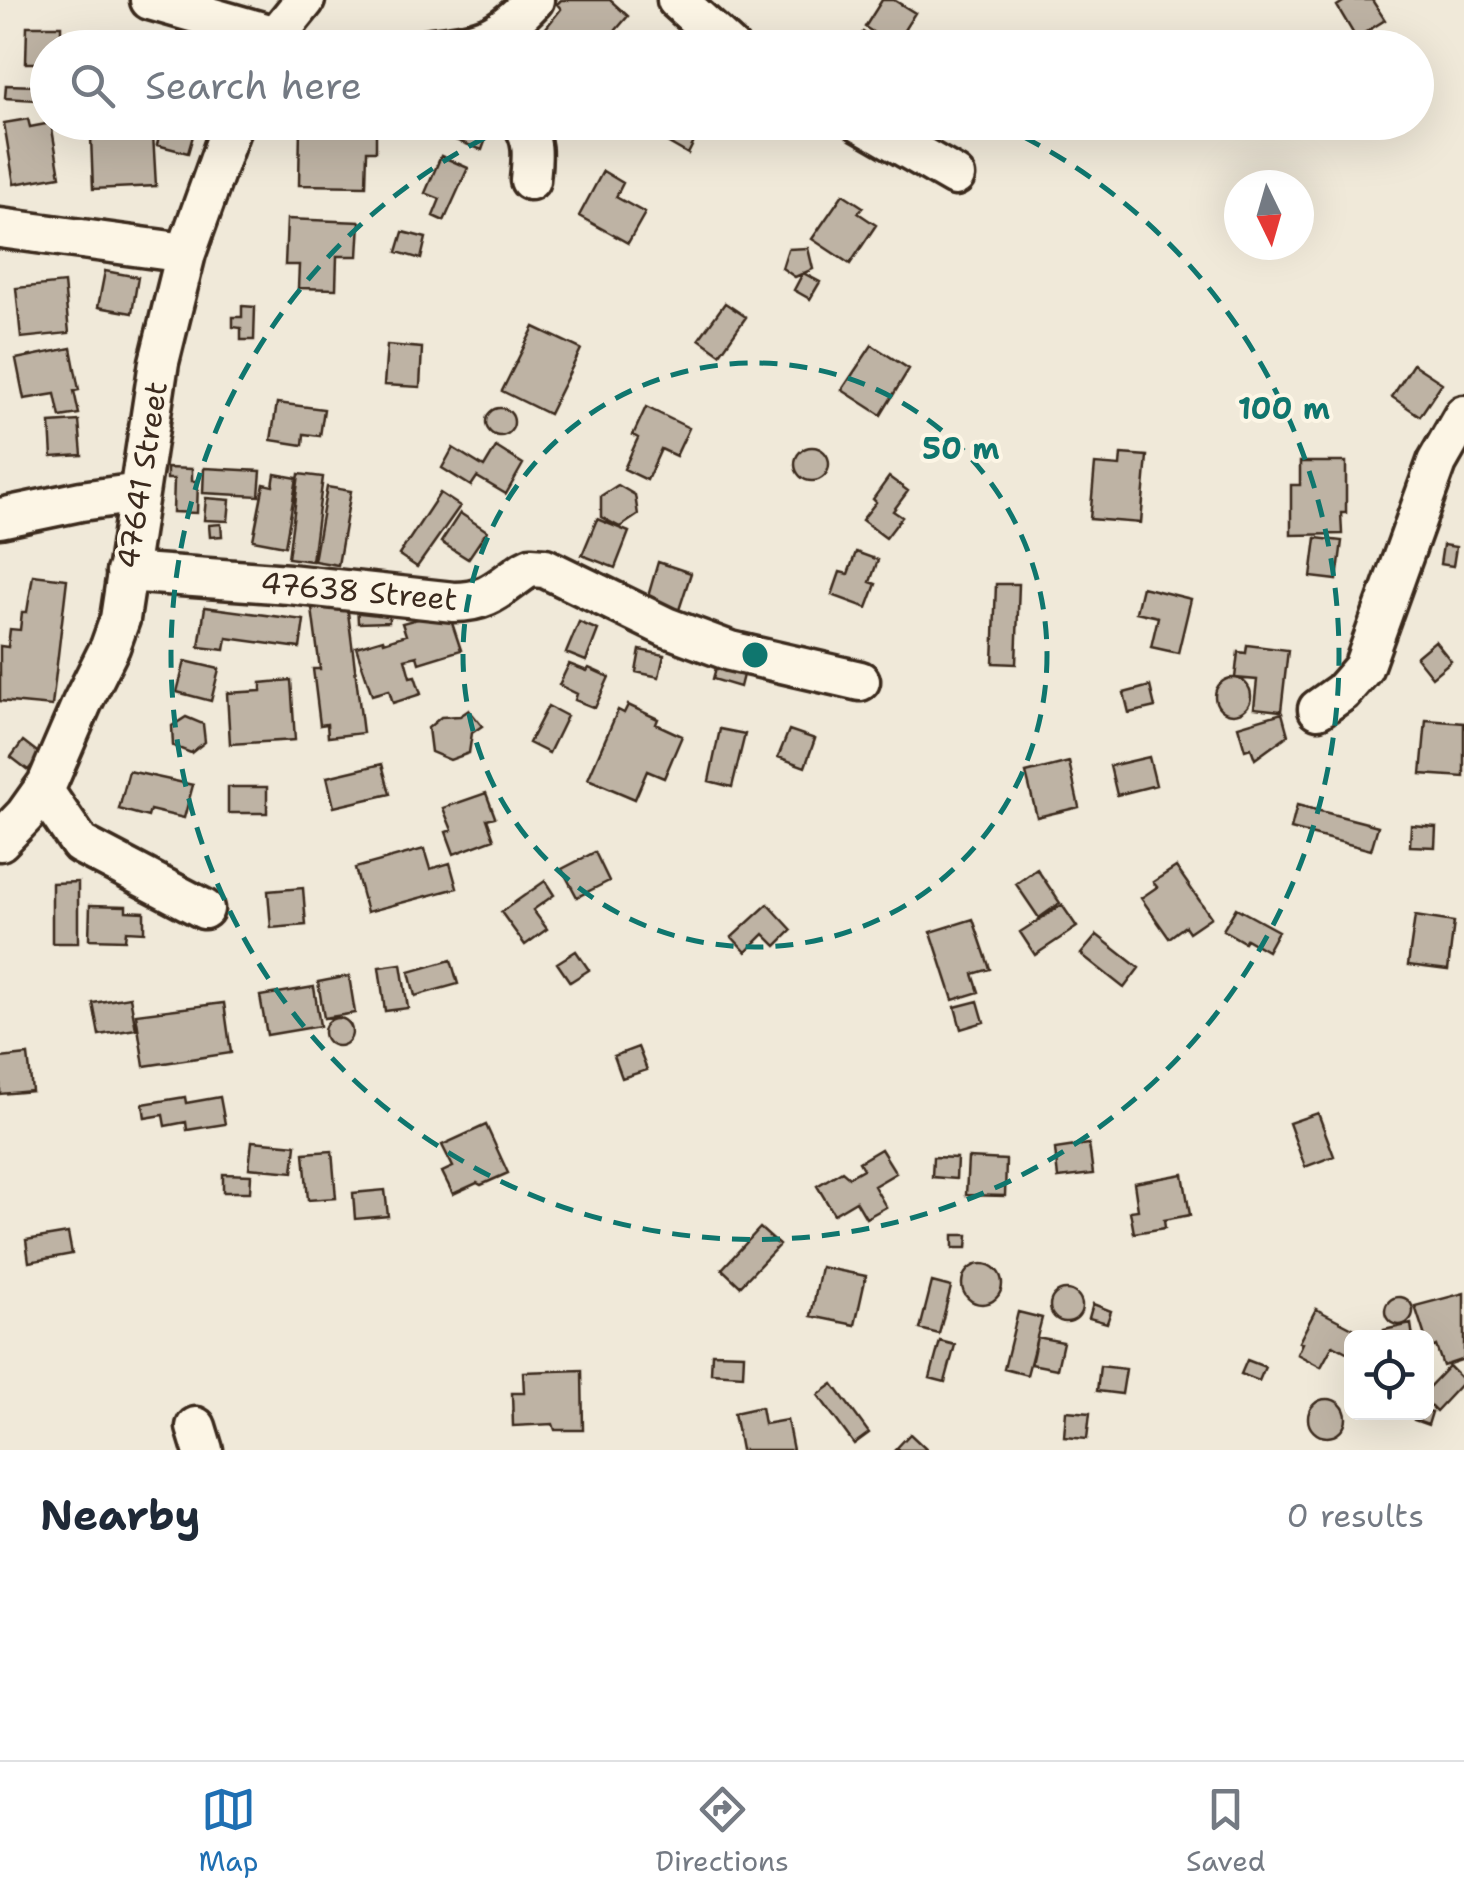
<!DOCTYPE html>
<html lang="en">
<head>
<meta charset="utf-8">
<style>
  :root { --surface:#fff; --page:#f2f2f3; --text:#1f2937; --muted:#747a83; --line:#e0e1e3; --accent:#1f6fb2 }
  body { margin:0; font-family:"Shantell Sans",sans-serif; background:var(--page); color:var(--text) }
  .controls { position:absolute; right:30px; bottom:30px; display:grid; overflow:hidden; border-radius:15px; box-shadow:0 10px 40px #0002 }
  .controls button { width:90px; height:90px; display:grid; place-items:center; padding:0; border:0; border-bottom:2px solid var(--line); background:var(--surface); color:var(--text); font:50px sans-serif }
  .compass { position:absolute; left:1224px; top:170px; width:90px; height:90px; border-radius:50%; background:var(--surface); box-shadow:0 10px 40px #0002; rotate:175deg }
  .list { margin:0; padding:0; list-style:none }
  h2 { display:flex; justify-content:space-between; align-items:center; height:130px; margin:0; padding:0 40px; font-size:42px }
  h2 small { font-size:32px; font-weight:400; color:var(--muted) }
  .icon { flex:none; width:55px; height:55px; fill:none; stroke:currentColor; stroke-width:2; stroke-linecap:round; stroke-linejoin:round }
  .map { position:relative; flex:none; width:1464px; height:1450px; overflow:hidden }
  .search { position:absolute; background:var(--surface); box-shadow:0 10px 40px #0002; left:30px; right:30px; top:30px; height:110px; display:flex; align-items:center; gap:25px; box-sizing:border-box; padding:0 35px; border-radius:55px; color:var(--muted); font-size:38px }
  .sheet { height:310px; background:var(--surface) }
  nav { display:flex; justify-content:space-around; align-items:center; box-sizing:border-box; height:140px; border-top:2px solid var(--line); background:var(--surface); font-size:28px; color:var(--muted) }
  nav a { display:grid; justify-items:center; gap:5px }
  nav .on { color:var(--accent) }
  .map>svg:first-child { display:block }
</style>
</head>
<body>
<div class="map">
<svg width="1464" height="1450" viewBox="0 0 1464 1450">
  <rect width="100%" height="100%" fill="#f0e9d9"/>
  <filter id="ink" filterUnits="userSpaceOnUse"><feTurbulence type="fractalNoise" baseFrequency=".01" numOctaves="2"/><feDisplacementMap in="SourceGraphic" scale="20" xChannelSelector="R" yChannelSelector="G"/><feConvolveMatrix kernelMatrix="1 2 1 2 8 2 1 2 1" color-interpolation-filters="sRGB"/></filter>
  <g filter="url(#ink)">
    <path fill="#beb3a4" stroke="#3b2a1e" stroke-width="2.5" d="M561,0H610L628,16L603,45L592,35L580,48H530L561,9L557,4Z
      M882,0H894L915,13L894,46L865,27Z
      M1346,0H1372L1385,20L1356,38L1337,6Z
      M27,26H61V48H48V63H26Z
      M863,32L886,48H852Z
      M6,85L37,86L36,100L5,98Z
      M28,119L30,127L51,123L60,176L14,184L4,123Z
      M162,122H197L188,153L157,145Z
      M309,122H376V151H367L366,186L299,185L300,125H309Z
      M452,122H492L482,150L447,137Z
      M677,122H716L710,134L700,130L688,154L667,142Z
      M153,134L156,186L93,189L91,137Z
      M441,156L468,168L444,221L433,216L440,199L425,193Z
      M603,171L623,183L616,197L645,213L628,243L579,216Z
      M843,194L863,207L858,213L876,225L850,264L812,239Z
      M287,219L360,222L358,256H337L336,289L298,288L299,265H285Z
      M403,232L426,238L421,259L397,252Z
      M808,248L813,269L795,277L782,268L788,249Z
      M105,271L138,277L132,313L98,307Z
      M803,273L820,282L810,299L794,290Z
      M64,283L69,333L21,338L16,288Z
      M725,303L746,317L720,354L699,339Z
      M242,306L255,307L254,340H241V328L233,327V317H242Z
      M534,327L581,349L549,414L502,391Z
      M387,345L422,348L420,387L384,385Z
      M872,345L909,369L881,415L842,390Z
      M71,348L79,390L74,391L79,414L60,417L55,394L24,399L16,359Z
      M1413,364L1442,383L1420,416L1392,397Z
      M277,403L324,409L320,436L304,434L303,445L271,440Z
      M646,407L689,428L676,456L661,449L647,480L624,469L638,438L633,435Z
      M486 422a14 14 0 1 1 28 0a14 14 0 1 1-28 0Z
      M79,421L82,455L52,457L50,423Z
      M795 464a17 17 0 1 1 34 0a17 17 0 1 1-34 0Z
      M496,447L523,464L506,494L477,477L471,486L442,468L453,448L484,467Z
      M1121,454L1147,456L1141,523L1090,519L1095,464L1120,466Z
      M1300,462H1346V513H1341L1342,534L1291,535V485H1300Z
      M167,468L192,469V481H198L197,513L173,512L174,479H167Z
      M204,468L261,471L259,496L203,493Z
      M275,474L297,478L285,546L253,540L264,484L273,486Z
      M299,474L323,477L312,561L288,558Z
      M889,477L908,491L893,511L902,517L886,538L862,520L876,502L873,499Z
      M618,485L635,495L638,515L620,527L601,517V496Z
      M327,487L351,491L338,565L314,561Z
      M440,493L460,506L417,567L399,555Z
      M206,498L230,500L228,521L204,520Z
      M460,513L487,531L468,559L441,542Z
      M597,519L629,532L615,568L582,555Z
      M221,524L222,536L210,537L209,525Z
      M1316,538L1342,541L1337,580L1311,577Z
      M1443,545L1456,547L1453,566L1440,564Z
      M856,552L878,560L870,582L876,584L867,608L832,595L840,572L848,574Z
      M658,562L691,573L679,610L647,600Z
      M33,575L67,579L52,706L0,701V646L8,647L10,629L20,630L22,612H27Z
      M996,584H1019L1016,664L993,663Z
      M1142,587L1191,599L1178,653L1151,647L1158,617L1136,612Z
      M346,596L363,733L328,737L327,724L320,725L313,669H320L311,601Z
      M388,598L389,622L358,623L357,600Z
      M205,607L304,620L300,648L227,638L225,650L199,647Z
      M448,611L461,650L419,663L417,656L405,659L410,677L415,676L421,694L393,703L389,690L372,695L356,647L383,639L384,642L406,635L402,623Z
      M579,622L598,630L586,661L566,653Z
      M1435,641L1451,661L1432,677L1416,657Z
      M1247,645L1288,650L1281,711L1254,708L1257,680L1235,678L1238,652L1246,653Z
      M640,650L664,655L659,677L636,672Z
      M185,661L219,669L211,701L177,692Z
      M569,664L587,671L589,668L609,677L595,708L575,700L577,694L559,685Z
      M717,664L744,671L740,687L713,679Z
      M1215 696a18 18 0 1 1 36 0a18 18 0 1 1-36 0Z
      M291,680L295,740L230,744L227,693L261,691V683Z
      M1150,686L1155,707L1129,713L1124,693Z
      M628,705L658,719L656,724L682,736L664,778L647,771L635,799L588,779L618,710L624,713Z
      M548,706L567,716L549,753L529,743Z
      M469,710L482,726L472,733L469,753L450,760L431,752L428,728L441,717L460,716Z
      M1282,713L1288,735L1255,759L1251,748L1245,750L1238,726Z
      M186,717L203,724L205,742L191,753L173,746L172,726Z
      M1426,720L1464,723V777L1421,774Z
      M720,729L745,734L732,787L709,781Z
      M789,730L815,739L805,767L778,757Z
      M23,741L41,755L28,770L11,757Z
      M1149,757L1156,785L1117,795L1110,766Z
      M1069,762L1079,807L1037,817L1026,773Z
      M382,764L390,794L334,807L327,777Z
      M129,771L193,785L184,818L150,810L148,817L119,809Z
      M228,787H267V813H228Z
      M486,793L495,817L487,819L494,839L454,854L446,832L452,830L443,808Z
      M1297,805L1378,826L1371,850L1291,829Z
      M1411,825L1436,827L1435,847L1410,846Z
      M424,849L430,869L450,863L457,888L367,912L355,868Z
      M595,852L609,881L577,897L562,869Z
      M1176,867L1211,917L1189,932L1185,926L1169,938L1141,898L1157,887L1153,882Z
      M1037,869L1060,903L1039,918L1016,884Z
      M545,881L554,895L533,910L547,929L525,945L501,912Z
      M78,882V943H52V883Z
      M303,888L306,925L271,928L268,891Z
      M768,904L792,930L776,946L764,934L746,952L732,937Z
      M90,905L126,906V911L144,912V932L126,931L125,940L89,939Z
      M1062,905L1077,927L1035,955L1020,932Z
      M1236,908L1278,931L1267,951L1246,939L1244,942L1223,930Z
      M1415,916L1454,922L1448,970L1408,965Z
      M973,919L990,969L973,974L979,992L953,1000L931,932Z
      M1097,935L1139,968L1124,988L1081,954Z
      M576,951L589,970L570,982L557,963Z
      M451,960L458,984L415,996L409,972Z
      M401,964L408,1008L385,1011L379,967Z
      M349,976L355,1013L324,1018L318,982Z
      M314,987L320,1026L267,1035L260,996Z
      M130,997L136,1029L99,1035L93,1003Z
      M978,1001L984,1022L961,1029L955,1007Z
      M224,1003L231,1053L144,1066L136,1014Z
      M324 1032a14 14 0 1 1 28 0a14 14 0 1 1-28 0Z
      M638,1047L647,1070L622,1078L614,1056Z
      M28,1055L32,1091L0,1094V1058Z
      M185,1097L186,1103L220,1097L225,1124L187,1130L186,1122L165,1126L163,1115L145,1118L143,1104Z
      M1318,1113L1334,1156L1305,1167L1289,1123Z
      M486,1125L508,1173L481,1185L477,1183L453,1194L442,1172L453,1167L442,1145Z
      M252,1141L296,1145L293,1172L249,1168Z
      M1089,1144L1093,1174L1058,1178L1055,1149Z
      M881,1149L896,1173L874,1186L886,1207L866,1218L856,1201L834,1214L817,1186L842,1171L849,1177L863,1169L859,1162Z
      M332,1151L336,1198L308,1200L304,1153Z
      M933,1157L957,1158L956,1179L932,1177Z
      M968,1158L1006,1160L1005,1196L966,1195Z
      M223,1174L251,1175L250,1192H223Z
      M1183,1174L1190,1215L1164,1220L1165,1228L1134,1233L1130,1211L1138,1210L1134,1183Z
      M385,1190L388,1216L355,1219L353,1193Z
      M760,1228L779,1245L740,1286L722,1269Z
      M68,1233L72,1254L29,1262L26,1240Z
      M953,1235H968L967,1248H953Z
      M962 1284a20 20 0 1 1 40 0a20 20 0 1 1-40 0Z
      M821,1267L866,1276L855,1325L811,1316Z
      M932,1282L951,1287L939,1334L920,1329Z
      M1050 1306a16 16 0 1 1 32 0a16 16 0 1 1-32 0Z
      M1464,1293V1359L1443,1366L1436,1346L1429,1349L1415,1306Z
      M1385 1311a14 14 0 1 1 28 0a14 14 0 1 1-28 0Z
      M1093,1304L1111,1311L1107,1323L1089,1318Z
      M1316,1309L1368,1336L1367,1338H1352V1355L1333,1345L1321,1367L1297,1354L1302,1343L1299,1342Z
      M1018,1312L1042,1318L1027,1375L1004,1369Z
      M1411,1324L1413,1338H1386L1384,1330Z
      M1037,1337L1063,1342L1057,1369L1031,1364Z
      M940,1341L955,1345L945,1382L930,1378Z
      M712,1353L744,1354L743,1375L711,1373Z
      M1247,1360L1265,1367L1259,1381L1241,1374Z
      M1100,1366L1126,1369L1122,1394L1097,1391Z
      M1449,1366L1464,1381L1436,1411L1426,1401V1390Z
      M582,1370L583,1430H555L553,1424L513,1426L512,1393H524L523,1372Z
      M833,1384L869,1433L854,1444L818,1395Z
      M1308 1418a19 19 0 1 1 38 0a19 19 0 1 1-38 0Z
      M761,1407L764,1424L787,1420L793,1450H741L734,1413Z
      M1426,1410L1432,1412L1428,1425L1414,1420L1416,1412H1426Z
      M1066,1411L1090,1413L1087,1439L1064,1437Z
      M910,1434L927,1450H895Z"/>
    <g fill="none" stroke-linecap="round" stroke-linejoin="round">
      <g stroke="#3b2a1e" stroke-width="45">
        <path id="minor" d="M150,0L276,36
          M677,0L730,48
          M270,48L276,36L305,0
          M431,48C485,41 496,40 534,0
          M522,122C535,142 532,158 530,180
          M861,122L955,176
          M0,228L186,253
          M0,518L81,501L139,493
          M126,572L289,584L454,602C488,602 499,588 525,570L531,567L545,568L666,627L730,651L860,681
          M1318,709L1342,692L1363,668L1437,462L1464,415
          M43,790L80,844L204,909
          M0,841L25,815L47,784L82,703L110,647L120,619L159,362L186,253L233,122
          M196,1427L203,1450"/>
      </g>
      <use href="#minor" stroke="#fcf5e5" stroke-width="38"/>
    </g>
  </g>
  <g fill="none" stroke="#0f766e" stroke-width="5" stroke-dasharray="18 12">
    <circle cx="755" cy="655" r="292"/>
    <path d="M997 124A584 584 0 1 1 513 124"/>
  </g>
  <g text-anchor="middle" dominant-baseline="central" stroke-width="8" stroke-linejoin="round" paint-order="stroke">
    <g font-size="30" fill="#3b2a1e" stroke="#fcf5e5">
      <text transform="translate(142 475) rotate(-81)">47641 Street</text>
      <text transform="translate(359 591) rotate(5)">47638 Street</text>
    </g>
  </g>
  <circle cx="755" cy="655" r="15" fill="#0f766e" stroke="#fcf5e5" stroke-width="5"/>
  <g font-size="30" text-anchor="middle" font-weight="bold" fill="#0f766e" stroke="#fcf5e5" stroke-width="8" stroke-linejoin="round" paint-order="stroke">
    <text x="1284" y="419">100 m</text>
    <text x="961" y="459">50 m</text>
  </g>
</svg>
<div class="controls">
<button><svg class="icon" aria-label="locate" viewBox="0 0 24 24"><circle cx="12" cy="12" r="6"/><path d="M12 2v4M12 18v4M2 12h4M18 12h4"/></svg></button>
</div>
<svg class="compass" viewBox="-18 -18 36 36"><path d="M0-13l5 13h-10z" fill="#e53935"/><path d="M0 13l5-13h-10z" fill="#747a83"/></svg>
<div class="search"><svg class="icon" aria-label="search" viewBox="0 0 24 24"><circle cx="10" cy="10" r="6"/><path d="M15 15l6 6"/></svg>Search here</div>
</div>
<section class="sheet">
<h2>Nearby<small>0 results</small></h2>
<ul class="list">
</ul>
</section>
<nav>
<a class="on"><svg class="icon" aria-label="map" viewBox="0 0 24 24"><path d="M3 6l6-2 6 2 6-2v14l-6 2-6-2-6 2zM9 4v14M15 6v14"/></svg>Map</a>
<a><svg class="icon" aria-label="directions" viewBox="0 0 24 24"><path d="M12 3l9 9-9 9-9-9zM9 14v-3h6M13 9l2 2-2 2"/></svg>Directions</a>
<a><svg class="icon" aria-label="saved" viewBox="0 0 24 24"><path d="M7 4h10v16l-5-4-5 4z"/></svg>Saved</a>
</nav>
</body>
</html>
